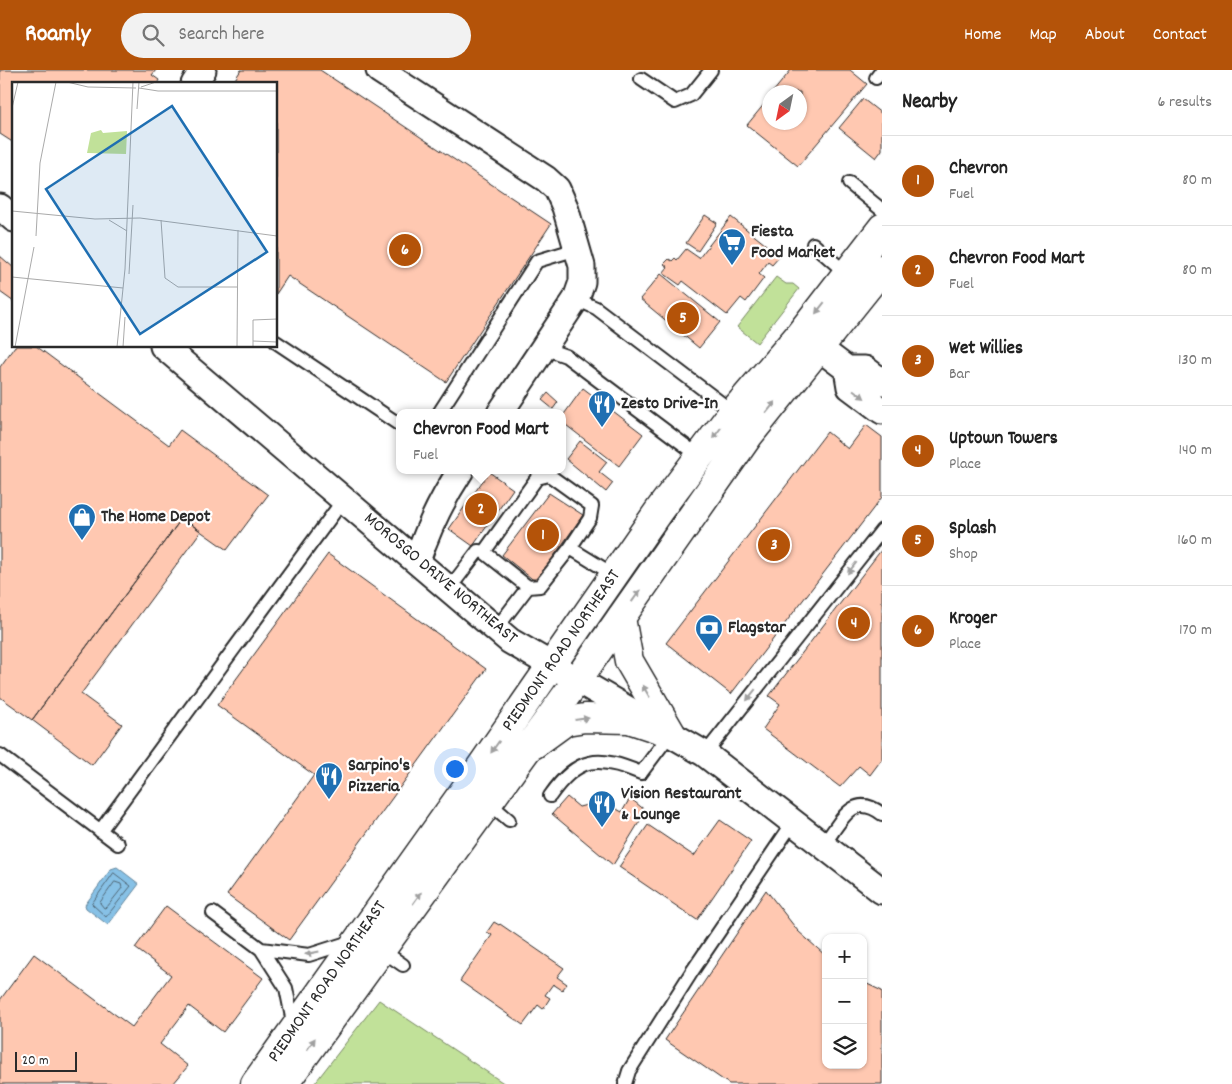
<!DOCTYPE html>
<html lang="en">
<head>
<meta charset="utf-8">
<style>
  :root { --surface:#fff; --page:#f2f2f2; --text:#222; --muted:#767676; --line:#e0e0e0; --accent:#b45309 }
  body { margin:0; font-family:Dekko,sans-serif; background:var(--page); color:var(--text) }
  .controls { position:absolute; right:15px; bottom:15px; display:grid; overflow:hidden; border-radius:10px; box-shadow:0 1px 4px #0004 }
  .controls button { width:45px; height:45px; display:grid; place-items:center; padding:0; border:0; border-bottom:1px solid var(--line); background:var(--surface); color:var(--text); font:25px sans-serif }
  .compass { position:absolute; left:762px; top:15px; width:45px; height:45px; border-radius:50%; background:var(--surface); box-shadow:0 1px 4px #0004; rotate:213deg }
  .scale { position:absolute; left:15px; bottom:12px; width:62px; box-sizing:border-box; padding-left:5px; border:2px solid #2b2b2b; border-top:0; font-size:14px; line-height:18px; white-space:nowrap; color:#2b2b2b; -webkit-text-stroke:4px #fff; paint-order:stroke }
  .you { position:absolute; left:454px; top:698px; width:18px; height:18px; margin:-12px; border:4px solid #fff; border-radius:50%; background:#1a73e8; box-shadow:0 0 0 8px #1a73e833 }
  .badge { display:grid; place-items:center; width:32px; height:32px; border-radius:50%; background:var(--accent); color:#fff; font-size:16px; font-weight:700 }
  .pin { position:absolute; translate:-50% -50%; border:2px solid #fff; box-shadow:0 1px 5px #0006 }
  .popup { position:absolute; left:396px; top:339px; width:170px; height:65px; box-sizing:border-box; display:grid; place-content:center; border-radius:10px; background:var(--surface); filter:drop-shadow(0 1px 4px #0005); font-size:16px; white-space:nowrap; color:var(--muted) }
  .popup b { font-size:19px; color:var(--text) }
  .popup::after { content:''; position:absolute; left:50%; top:100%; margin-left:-10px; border:10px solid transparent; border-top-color:var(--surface) }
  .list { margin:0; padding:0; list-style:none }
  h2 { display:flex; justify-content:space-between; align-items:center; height:65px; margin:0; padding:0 20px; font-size:21px }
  h2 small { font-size:16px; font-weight:400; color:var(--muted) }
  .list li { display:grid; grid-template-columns:32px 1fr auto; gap:15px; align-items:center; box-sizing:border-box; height:90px; padding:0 20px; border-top:1px solid var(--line) }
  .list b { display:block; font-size:19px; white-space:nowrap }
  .list p { margin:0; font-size:16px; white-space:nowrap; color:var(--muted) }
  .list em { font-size:16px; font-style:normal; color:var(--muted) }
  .icon { flex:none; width:28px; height:28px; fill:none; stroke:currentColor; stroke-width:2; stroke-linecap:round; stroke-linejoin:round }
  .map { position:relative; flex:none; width:882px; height:1014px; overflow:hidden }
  header { display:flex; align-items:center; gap:30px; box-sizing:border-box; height:70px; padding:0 25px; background:var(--accent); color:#fff }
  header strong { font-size:24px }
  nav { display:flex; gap:28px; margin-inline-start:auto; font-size:18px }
  .search { width:350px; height:45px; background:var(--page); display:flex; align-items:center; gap:12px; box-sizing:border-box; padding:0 18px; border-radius:28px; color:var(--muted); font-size:19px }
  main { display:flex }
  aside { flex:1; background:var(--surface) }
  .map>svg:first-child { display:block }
</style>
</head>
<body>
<header>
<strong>Roamly</strong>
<div class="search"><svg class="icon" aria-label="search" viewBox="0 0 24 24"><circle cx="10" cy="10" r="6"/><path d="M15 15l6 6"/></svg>Search here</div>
<nav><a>Home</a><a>Map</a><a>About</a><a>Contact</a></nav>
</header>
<main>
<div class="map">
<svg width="882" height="1014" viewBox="0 0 882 1014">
  <rect width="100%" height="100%" fill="#fff"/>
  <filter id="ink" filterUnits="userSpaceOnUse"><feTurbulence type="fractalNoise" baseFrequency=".02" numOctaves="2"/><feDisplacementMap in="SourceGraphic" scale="10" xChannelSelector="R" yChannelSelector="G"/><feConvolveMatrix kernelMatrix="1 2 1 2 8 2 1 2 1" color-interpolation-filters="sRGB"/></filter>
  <g filter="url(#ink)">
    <path fill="#c1e199" stroke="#768662" d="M776,207L786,214H793L799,219L757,273L737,257Z
      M379,930L505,1014H314Z"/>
    <path fill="#87c1e6" stroke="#62859b" d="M117,797L139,814L108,855L86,838L85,835L111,799Z"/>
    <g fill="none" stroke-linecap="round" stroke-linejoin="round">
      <path stroke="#506776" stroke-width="1" d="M114,803L131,816L106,847L92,834Z
        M115,812L121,814L122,818L107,837L104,838L100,833Z"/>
    </g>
    <path fill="#ffc8b1" stroke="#2b2b2b" d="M0,0H156L152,5L159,10L157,14H14V73L0,64Z
      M241,0H320L551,154L446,312L288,206L276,224V14H232Z
      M791,0H850L867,14L798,96L747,55L770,27V52H800V22H773Z
      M863,29L882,44V80L876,88L839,58Z
      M705,145L717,153L698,181L686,173Z
      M731,147L780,186L772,195L768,192L759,204L764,208L746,232L741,228L727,245L683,211L680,215L663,203L668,197L664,194L669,189L672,191L675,188L677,190L686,179L699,188Z
      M0,186L14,198V232L0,222Z
      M661,204L720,252L699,278L640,229Z
      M15,276H36L169,375L180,360L268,425L227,480L182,448L32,650L0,627V297Z
      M583,318L643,364L619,396L562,352V347Z
      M548,323L558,332L553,339L542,330Z
      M866,355L882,367V427L731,624L666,573L827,362L848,379Z
      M580,371L607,392L599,402L613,413L606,422L566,389Z
      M489,402L513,419L473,476L449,459Z
      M549,423L583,445L536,512L502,485Z
      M182,448L201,461L81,624L122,654L92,695L32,650Z
      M882,479V689L870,705L859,696L840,717L763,659L780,634L769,626Z
      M328,484L486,599L289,870L227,825L314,705L217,635Z
      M567,727L579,737L595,733L611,736L622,742L630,728L646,741L613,795L552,744Z
      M720,750L751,771L697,850L619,797L648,755L694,786Z
      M766,820L798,861L826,886V995H863V912L882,921V1014H729L665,970Z
      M166,836L263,908L223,962L189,936L160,974L188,996L173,1014H0V930L34,884L132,957L171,905L135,878Z
      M494,852L499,855L500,854L564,898L557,907L567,914L562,920L553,914L545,925L550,928L543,939L538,935L523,955L460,911L492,865L487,862Z"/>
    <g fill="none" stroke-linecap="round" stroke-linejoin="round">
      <g stroke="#2b2b2b" stroke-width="16">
        <path id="service" d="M876,8L882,0
          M641,9L675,32L691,25L711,0
          M849,113L882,140
          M813,174L847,204
          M576,229L596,238L733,342
          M276,272L400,355
          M543,278L566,286L699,386
          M439,343L537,191L577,179
          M484,482L537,408L549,405L592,436L590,448L570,478
          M449,519L478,481L484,482L528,517
          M496,559L528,517L540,516L570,478L614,505
          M705,684L882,460
          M0,685L118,774
          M550,726C578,686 598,685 641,703L671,663
          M488,732L509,750
          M100,761L344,429
          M824,774C841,752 852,721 882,744
          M213,843L261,879L286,918L294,957
          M261,879L309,885L353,871
          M380,879L403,895
          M625,1014L629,1001L691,903L794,751"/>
      </g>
      <g stroke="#2b2b2b" stroke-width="29">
        <path id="minor" d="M379,0L546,109L557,119L565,137L582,196V212L576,229L500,343
          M194,14L203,0
          M0,137L14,149
          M163,276L510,571L705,684L882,821
          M819,278L847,299H865L882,312
          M847,299L850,317L882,341
          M417,491C428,458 442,429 461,400"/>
      </g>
      <g stroke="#2b2b2b" stroke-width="31">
        <path id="tertiary" d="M621,548L629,591L671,663
          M533,675L566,651L585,648L629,649L671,663"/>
      </g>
      <g stroke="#2b2b2b" stroke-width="31">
        <path id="secondary" d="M255,1014L469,714L660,439L733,342L800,264L882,158
          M284,1014L578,609L749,365L882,199"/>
      </g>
      <use href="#service" stroke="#fff" stroke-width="12"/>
      <use href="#minor" stroke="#fff" stroke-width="25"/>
      <use href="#tertiary" stroke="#fff" stroke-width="28"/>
      <use href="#secondary" stroke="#fff" stroke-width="28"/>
    </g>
    <defs><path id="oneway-solid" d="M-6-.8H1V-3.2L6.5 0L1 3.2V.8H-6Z" transform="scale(1.25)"/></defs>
    <g fill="#a0a0a0">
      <use href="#oneway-solid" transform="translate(820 238) rotate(128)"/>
      <use href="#oneway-solid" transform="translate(859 324) rotate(37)"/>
      <use href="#oneway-solid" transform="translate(771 337) rotate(-51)"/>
      <use href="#oneway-solid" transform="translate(717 363) rotate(127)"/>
      <use href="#oneway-solid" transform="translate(852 498) rotate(128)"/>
      <use href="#oneway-solid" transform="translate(636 526) rotate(-55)"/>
      <use href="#oneway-solid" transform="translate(646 621) rotate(-120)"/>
      <use href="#oneway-solid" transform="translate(751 625) rotate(128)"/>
      <use href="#oneway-solid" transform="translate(582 649) rotate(-7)"/>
      <use href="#oneway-solid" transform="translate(495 677) rotate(125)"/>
      <use href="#oneway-solid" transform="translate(417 828) rotate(-54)"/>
      <use href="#oneway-solid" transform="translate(312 883) rotate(169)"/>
      <use href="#oneway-solid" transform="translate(311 974) rotate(-55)"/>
    </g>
  </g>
  <defs>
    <g id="supermarket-pin" transform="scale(1.4375)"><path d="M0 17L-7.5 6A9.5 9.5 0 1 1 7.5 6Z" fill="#1f6fb2" stroke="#fff"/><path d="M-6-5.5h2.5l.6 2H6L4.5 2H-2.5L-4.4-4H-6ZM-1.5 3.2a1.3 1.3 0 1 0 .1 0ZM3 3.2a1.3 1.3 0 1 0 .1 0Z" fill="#fff"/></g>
    <g id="restaurant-pin" transform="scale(1.4375)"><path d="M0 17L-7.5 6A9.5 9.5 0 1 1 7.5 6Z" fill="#1f6fb2" stroke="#fff"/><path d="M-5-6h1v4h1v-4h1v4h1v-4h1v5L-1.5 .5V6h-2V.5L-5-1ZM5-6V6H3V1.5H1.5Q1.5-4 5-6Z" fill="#fff"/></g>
    <g id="shop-pin" transform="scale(1.4375)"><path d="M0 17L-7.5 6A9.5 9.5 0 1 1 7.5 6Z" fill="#1f6fb2" stroke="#fff"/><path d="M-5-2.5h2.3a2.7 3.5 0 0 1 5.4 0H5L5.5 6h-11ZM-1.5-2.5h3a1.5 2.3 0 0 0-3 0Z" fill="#fff"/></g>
    <g id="bank-pin" transform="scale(1.4375)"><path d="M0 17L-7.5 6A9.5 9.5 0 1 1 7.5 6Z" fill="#1f6fb2" stroke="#fff"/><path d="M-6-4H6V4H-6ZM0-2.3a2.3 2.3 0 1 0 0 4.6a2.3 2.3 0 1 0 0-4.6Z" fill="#fff"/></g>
  </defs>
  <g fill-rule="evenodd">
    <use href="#supermarket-pin" x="732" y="172"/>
    <use href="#restaurant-pin" x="602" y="334"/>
    <use href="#shop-pin" x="82" y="447"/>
    <use href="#bank-pin" x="709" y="558"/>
    <use href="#restaurant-pin" x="329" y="706"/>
    <use href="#restaurant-pin" x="602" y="734"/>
  </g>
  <g text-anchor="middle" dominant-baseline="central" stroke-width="4.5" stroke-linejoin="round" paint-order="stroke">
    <g font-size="18" font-weight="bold" fill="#2b2b2b" stroke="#fff" text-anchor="start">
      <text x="751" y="162">Fiesta<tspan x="751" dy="21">Food Market</tspan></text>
      <text x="621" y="334">Zesto Drive-In</text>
      <text x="101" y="447">The Home Depot</text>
      <text x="728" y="558">Flagstar</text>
      <text x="348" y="696">Sarpino's<tspan x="348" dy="21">Pizzeria</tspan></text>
      <text x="621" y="724">Vision Restaurant<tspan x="621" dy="21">&amp; Lounge</tspan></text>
    </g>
    <g font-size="18" fill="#2b2b2b" stroke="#fff">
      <text transform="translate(440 509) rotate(40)">MOROSGO DRIVE NORTHEAST</text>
      <text transform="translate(562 581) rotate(-55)">PIEDMONT ROAD NORTHEAST</text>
      <text transform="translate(328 912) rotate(-55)">PIEDMONT ROAD NORTHEAST</text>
    </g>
  </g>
  <g transform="translate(12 12)">
    <rect width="265" height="265" fill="#fff"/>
    <path d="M89,48L91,51L115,49L114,72L75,71L79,51Z" fill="#c1e199"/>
    <path fill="none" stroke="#aaa" stroke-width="1" d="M55,0L76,5L124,6M167,0H235M129,5L144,0M127,6L146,9H265M0,26L6,0M125,27L127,0M0,129L83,137L128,136L265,154M97,138L115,149M149,138L153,196L166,205H225M24,154L28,81L44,0M117,192L121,123M0,195L111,206M241,259L265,260M3,265L22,165M87,265H126M105,265L113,187L121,0M111,265L113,235M225,265L226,148M241,265V238L265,237"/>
    <path fill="#1f6fb2" fill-opacity="0.15" stroke="#1f6fb2" stroke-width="2.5" d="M160,24L255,170L128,252L34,107Z"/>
    <rect width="265" height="265" fill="none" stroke="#2b2b2b" stroke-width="2.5"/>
  </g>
</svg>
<div class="controls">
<button>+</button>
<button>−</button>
<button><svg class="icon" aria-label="layers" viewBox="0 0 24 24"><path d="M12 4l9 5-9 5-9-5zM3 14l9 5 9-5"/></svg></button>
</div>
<svg class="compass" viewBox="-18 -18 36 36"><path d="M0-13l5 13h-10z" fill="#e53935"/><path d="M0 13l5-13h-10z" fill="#767676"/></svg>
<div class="scale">20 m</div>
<div class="you"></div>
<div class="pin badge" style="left:543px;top:465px">1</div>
<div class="pin badge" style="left:481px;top:439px">2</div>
<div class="popup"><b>Chevron Food Mart</b>Fuel</div>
<div class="pin badge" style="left:774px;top:475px">3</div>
<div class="pin badge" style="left:854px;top:553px">4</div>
<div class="pin badge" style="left:683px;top:248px">5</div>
<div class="pin badge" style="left:405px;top:180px">6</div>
</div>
<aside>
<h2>Nearby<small>6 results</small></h2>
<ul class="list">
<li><span class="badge">1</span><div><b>Chevron</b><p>Fuel</p></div><em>80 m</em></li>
<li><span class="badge">2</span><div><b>Chevron Food Mart</b><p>Fuel</p></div><em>80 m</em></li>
<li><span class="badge">3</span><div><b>Wet Willies</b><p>Bar</p></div><em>130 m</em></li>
<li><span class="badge">4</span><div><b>Uptown Towers</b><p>Place</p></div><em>140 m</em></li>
<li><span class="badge">5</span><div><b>Splash</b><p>Shop</p></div><em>160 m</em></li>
<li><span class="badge">6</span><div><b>Kroger</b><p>Place</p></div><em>170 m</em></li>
</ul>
</aside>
</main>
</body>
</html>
